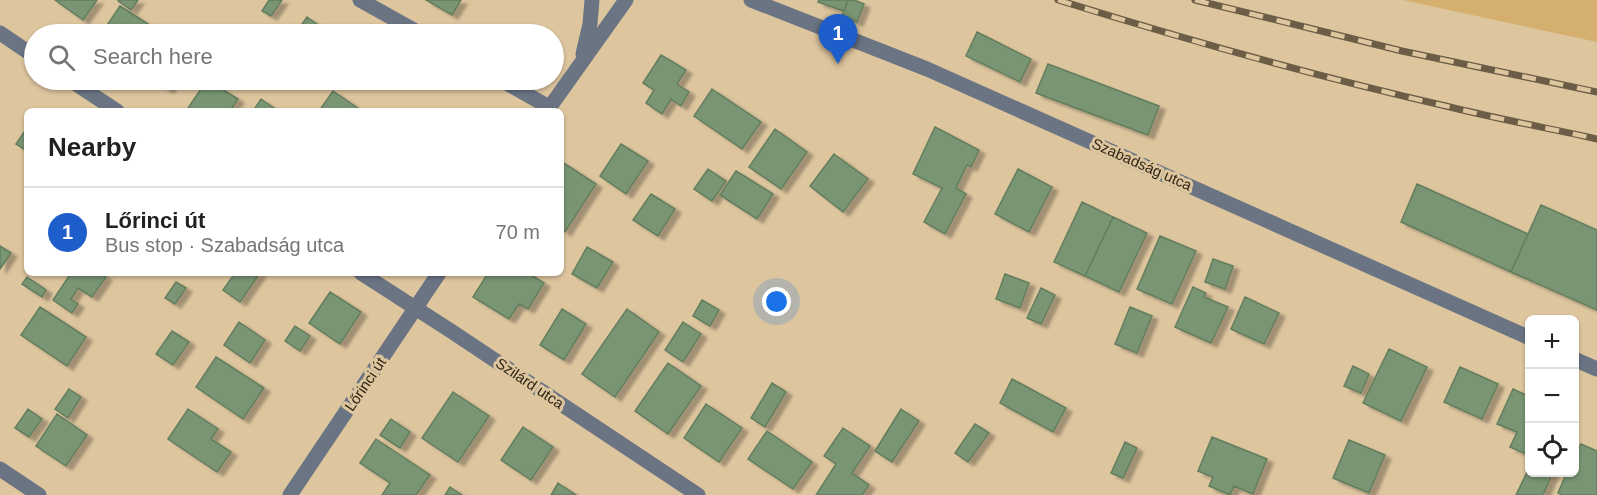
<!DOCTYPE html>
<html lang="en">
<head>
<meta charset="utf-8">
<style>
  :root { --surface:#fff; --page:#f6f6f6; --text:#222; --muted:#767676; --line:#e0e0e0; --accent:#1d5eca }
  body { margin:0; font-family:Arial,sans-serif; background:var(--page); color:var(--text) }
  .controls { position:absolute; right:18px; bottom:18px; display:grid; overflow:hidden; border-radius:9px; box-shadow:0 2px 4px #0004 }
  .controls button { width:54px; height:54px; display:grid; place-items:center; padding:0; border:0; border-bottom:2px solid var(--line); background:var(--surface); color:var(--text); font:30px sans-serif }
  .you { position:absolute; left:777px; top:302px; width:21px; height:21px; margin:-15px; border:4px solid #fff; border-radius:50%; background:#1a73e8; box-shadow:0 0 0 9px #1a73e833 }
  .badge { display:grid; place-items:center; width:39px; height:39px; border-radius:50%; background:var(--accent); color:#fff; font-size:20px; font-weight:700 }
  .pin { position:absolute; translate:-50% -50px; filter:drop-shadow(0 2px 3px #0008) }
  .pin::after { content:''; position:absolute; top:32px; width:21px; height:18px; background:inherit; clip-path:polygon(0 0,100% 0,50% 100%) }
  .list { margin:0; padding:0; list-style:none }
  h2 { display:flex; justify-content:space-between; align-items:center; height:78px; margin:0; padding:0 24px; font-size:26px }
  h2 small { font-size:20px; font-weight:400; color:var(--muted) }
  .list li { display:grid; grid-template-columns:39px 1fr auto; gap:18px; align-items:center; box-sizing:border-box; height:90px; padding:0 24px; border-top:2px solid var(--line) }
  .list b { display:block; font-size:22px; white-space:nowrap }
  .list p { margin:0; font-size:20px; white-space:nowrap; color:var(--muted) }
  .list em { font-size:20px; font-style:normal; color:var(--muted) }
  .icon { flex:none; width:33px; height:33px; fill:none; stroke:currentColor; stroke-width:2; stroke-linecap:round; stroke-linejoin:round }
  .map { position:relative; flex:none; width:1597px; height:495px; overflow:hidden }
  .search { position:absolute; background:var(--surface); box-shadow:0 2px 4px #0004; left:24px; top:24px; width:540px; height:66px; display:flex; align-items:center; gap:15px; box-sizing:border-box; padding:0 21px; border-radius:33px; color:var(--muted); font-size:22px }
  .panel { position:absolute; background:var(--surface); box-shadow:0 2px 4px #0004; left:24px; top:108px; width:540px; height:168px; border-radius:9px }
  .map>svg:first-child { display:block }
</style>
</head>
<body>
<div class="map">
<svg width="1597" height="495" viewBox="0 0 1597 495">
  <defs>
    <filter id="shadow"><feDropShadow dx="6" dy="4" stdDeviation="1.5" flood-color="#0004"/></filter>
  </defs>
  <rect width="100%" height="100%" fill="#ddc59e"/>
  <path fill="#d5af6e" d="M1403,0H1597V42Z"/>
  <path fill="#799573" stroke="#637e5d" stroke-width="1.5" filter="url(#shadow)" d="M55,0H97L83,20Z
    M119,0H138L131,10L118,1Z
    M269,0H282L271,16L262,11Z
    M426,0H461L452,15Z
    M819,0H848L844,11L818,2Z
    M848,0H854L864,4L857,22L842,16Z
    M120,6L148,24L141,34H101Z
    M307,17L325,30L322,34H295Z
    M977,32L1031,59L1020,82L966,56Z
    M661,55L686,70L677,84L689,92L681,106L671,99L662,114L646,103L654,90L643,83Z
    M1048,64L1159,106L1148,135L1036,93Z
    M153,80H174L168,89Z
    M207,80L238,99L230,111H186Z
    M712,89L761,122L742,149L694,116Z
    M333,91L362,111H319Z
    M261,99L278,111H253Z
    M935,127L979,150L971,167L967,165L956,188L966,194L945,234L924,222L942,188L913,174Z
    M27,128V151L16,144Z
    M775,129L807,152L781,189L749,167Z
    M621,144L648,161L626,194L600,176Z
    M834,154L868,179L843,212L810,186Z
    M562,162L596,184L565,232L561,229V164Z
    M708,169L726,181L712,201L694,189Z
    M1018,169L1052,187L1029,232L995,214Z
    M736,171L773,194L757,219L720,195Z
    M1417,184L1528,234L1511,272L1401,222Z
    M651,194L675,209L658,236L633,220Z
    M1082,202L1113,217L1085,276L1054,262Z
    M1541,205L1597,230V310L1511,272Z
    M1113,217L1147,233L1119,292L1085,276Z
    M1160,236L1196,251L1172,304L1137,289Z
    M0,246L11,253L0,269Z
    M587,247L613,262L597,288L572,274Z
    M1213,259L1233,266L1225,289L1205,282Z
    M71,273H101L106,277L92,297L78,288L71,299L78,304L72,313L53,300Z
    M229,273H260L240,302L223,290L233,276Z
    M488,273H528L544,283L528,309L519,304L509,319L473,297Z
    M1005,274L1029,283L1020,308L996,299Z
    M27,277L46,290L42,297L22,284Z
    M176,282L186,288L175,304L165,298Z
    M1193,287L1206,293L1204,297L1228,307L1211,343L1175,327Z
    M1041,288L1055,295L1041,324L1027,318Z
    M330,292L361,312L340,344L309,323Z
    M1245,297L1279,313L1264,344L1231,329Z
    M702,300L719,310L710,326L693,316Z
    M40,307L86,337L67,366L21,335Z
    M1130,307L1152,316L1137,353L1115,344Z
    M562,309L586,324L564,360L540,345Z
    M627,309L659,332L615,397L582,374Z
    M239,322L265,340L250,363L224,345Z
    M683,322L701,334L683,362L665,350Z
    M295,326L310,336L300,351L285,341Z
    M172,331L189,342L173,365L156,354Z
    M1389,349L1427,367L1401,421L1363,403Z
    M216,357L264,388L243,419L196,387Z
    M668,363L701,386L668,434L635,411Z
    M1353,366L1369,374L1361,393L1344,386Z
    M1460,367L1498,384L1482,419L1444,402Z
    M1012,379L1066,408L1053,432L1000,403Z
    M772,383L786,392L765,427L751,418Z
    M69,389L81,397L68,418L55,409Z
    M1513,389L1530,397V446L1526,454L1510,447L1517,432L1497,424Z
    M453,392L489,416L458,462L422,438Z
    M706,404L742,428L719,462L684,438Z
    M28,409L42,419L29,437L15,428Z
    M188,409L218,429L211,439L231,452L217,472L168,439Z
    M901,409L919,421L892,462L875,451Z
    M57,414L87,435L66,466L36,446Z
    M391,419L410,432L400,448L380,435Z
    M975,424L989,433L968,462L955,453Z
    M523,427L553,447L531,480L501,460Z
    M843,428L870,446L852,473L869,485L862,495H816L836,464L824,456Z
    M767,431L812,462L793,489L748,459Z
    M1212,437L1267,459L1253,494L1234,486L1230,495L1209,486L1213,477L1198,471Z
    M376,439L430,475L416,495H382L390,483L360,463Z
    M1349,440L1385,455L1369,493L1333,478Z
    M1125,442L1137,448L1123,478L1111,473Z
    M1581,444L1597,451V495H1562L1558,493L1567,472H1574V457Z
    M1530,466V472H1553L1543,495H1516Z
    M558,483L576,495H551Z
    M450,487L462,495H445Z"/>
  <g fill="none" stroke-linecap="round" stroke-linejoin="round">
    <path stroke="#6a7483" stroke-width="15" d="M360,0L421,34
      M751,0L927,69L1530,338
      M0,33L34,56
      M583,54L590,24L592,0
      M70,80L117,111
      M501,80L549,107
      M547,111L626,0
      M361,273L451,331L698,495
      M1574,359L1597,369
      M0,469L39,495
      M290,495L439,273"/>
    <g stroke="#6c5e46" stroke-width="7">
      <path id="rail" d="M1058,0C1187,40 1318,77 1450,107C1498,119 1548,128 1597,139
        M1195,0L1402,51L1597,92"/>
    </g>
    <use href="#rail" stroke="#ddc59e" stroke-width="4.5" stroke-dasharray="14" stroke-linecap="butt"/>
  </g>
  <g text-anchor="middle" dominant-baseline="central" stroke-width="6" stroke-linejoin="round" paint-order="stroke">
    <g font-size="15" fill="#2f2617" stroke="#ddc59e">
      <text transform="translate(1142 164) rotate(24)">Szabadság utca</text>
      <text transform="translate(530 383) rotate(34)">Szilárd utca</text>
      <text transform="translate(365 384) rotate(-56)">Lőrinci út</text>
    </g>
  </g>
</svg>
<div class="controls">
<button>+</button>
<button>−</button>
<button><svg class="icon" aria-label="locate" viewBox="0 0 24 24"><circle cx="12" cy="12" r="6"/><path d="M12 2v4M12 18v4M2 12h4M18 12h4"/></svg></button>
</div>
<div class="you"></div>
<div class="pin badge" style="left:838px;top:64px">1</div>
<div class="search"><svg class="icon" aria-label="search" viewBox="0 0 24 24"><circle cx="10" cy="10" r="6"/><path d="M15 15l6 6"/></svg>Search here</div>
<section class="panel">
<h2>Nearby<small></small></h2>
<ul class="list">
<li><span class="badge">1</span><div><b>Lőrinci út</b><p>Bus stop · Szabadság utca</p></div><em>70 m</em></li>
</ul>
</section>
</div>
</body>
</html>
